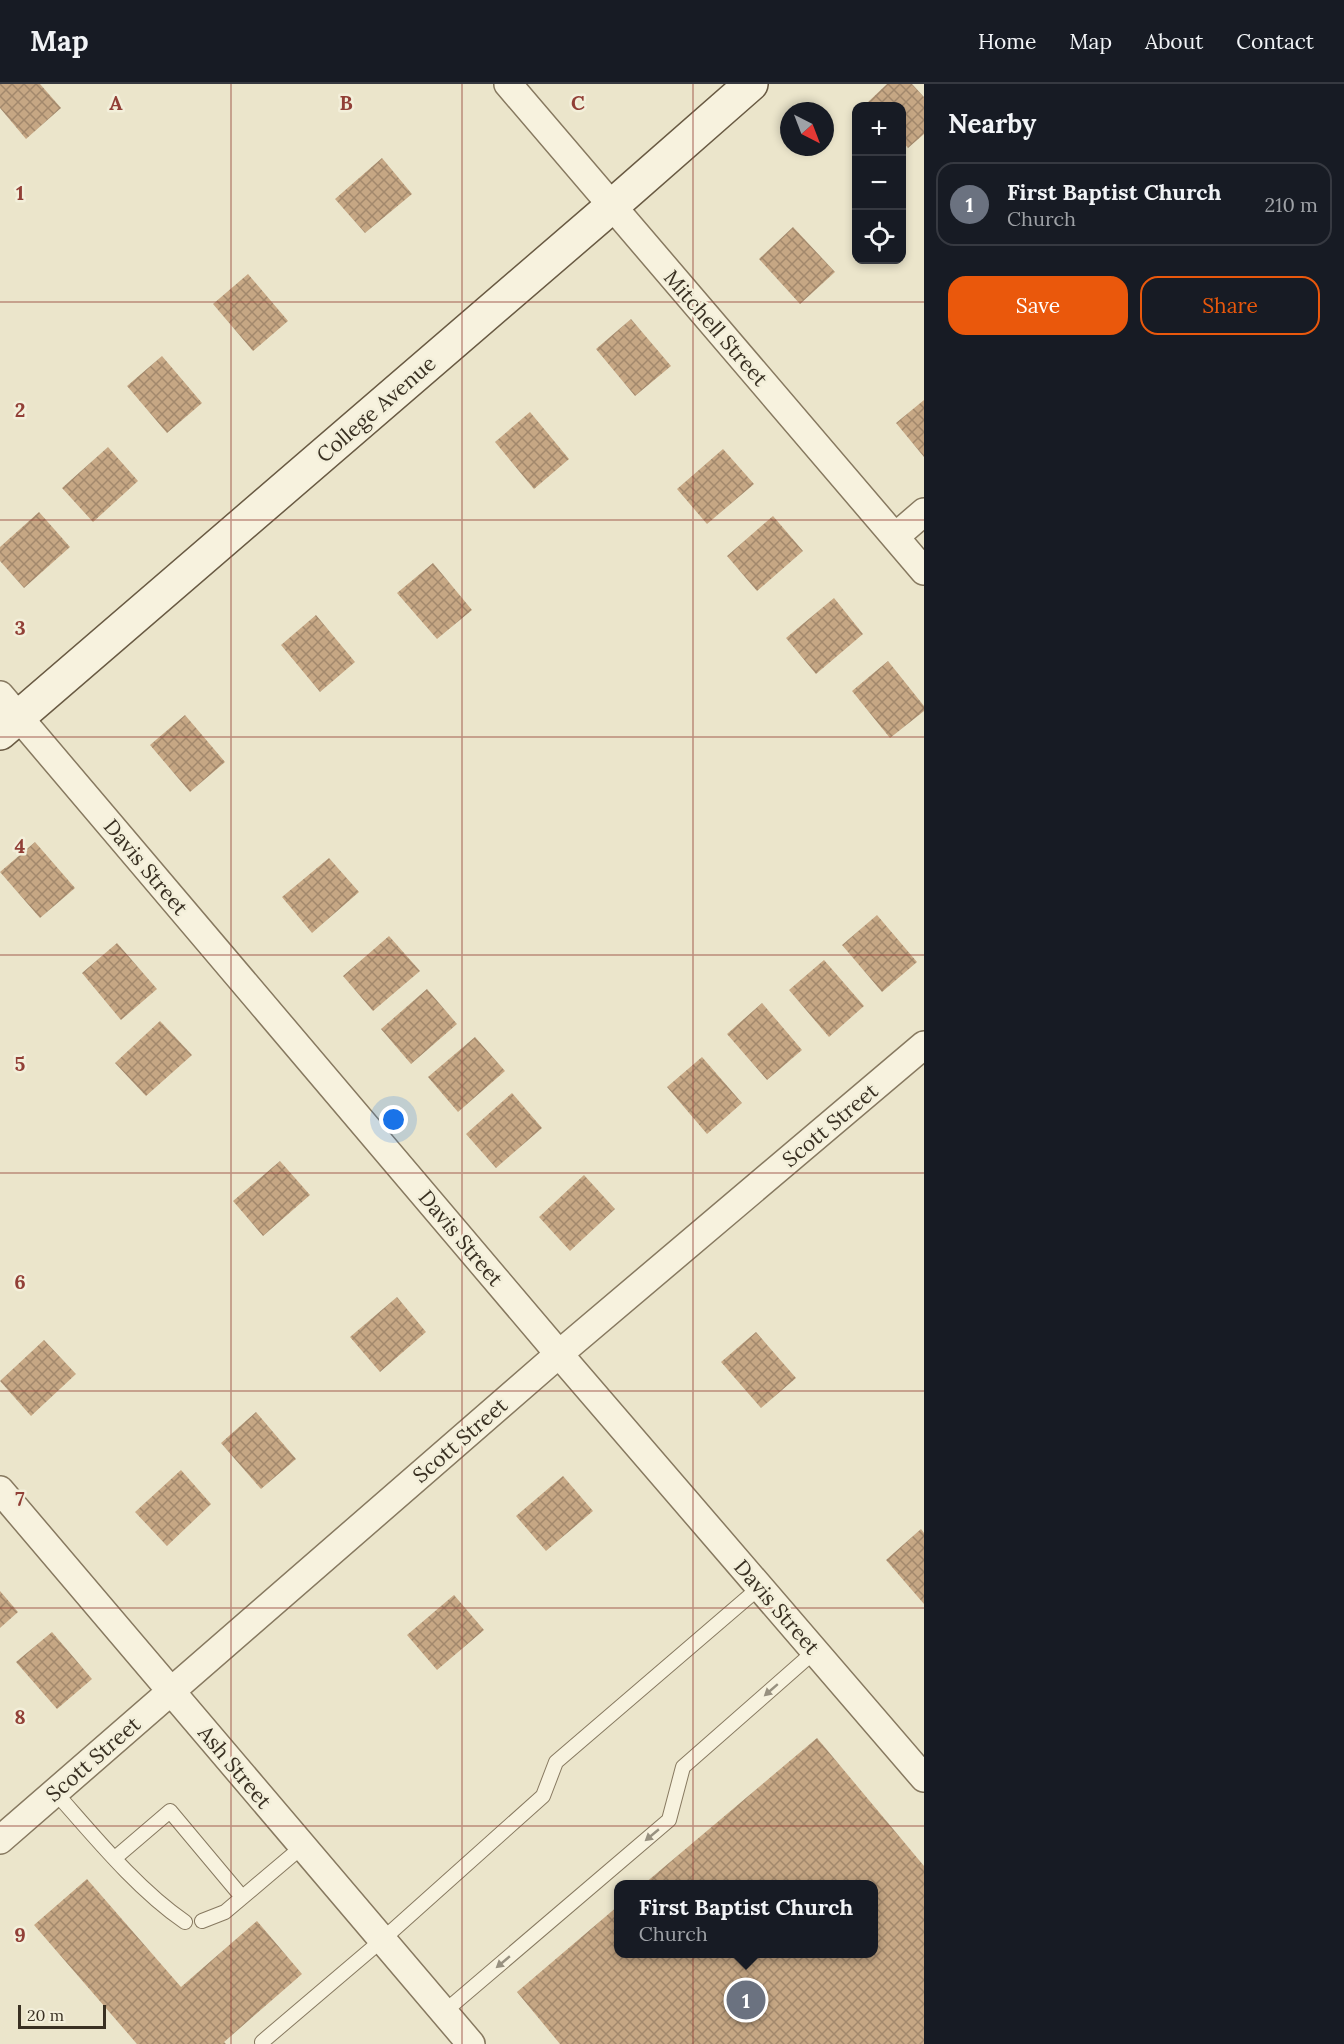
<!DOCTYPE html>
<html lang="en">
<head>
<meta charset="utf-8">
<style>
  :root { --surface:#171b24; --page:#242831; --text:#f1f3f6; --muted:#9ea1a6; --line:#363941; --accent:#ea580c }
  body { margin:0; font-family:Lora,serif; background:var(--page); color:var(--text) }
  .controls { position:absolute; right:18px; top:18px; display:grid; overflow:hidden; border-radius:12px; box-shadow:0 3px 9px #0003 }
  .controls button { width:54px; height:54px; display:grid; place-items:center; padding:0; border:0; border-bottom:2px solid var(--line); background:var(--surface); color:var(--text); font:30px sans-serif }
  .compass { position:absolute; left:780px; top:18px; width:54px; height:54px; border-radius:50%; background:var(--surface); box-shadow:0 3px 9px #0003; rotate:138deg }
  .scale { position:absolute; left:18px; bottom:15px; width:88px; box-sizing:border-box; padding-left:6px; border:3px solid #393022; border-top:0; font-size:16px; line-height:21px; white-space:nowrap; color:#393022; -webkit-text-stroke:4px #f3efda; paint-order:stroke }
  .you { position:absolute; left:394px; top:1036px; width:21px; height:21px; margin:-15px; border:4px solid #fff; border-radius:50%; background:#1a73e8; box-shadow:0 0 0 9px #1a73e833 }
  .badge { display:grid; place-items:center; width:39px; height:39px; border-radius:50%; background:var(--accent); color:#fff; font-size:20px; font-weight:700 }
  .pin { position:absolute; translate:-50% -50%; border:3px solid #fff; box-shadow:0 2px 6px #0006 }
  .popup { position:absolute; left:614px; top:1796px; width:264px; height:78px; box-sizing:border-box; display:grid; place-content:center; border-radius:12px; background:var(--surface); filter:drop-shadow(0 2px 4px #0005); font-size:20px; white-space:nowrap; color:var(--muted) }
  .popup b { font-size:22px; color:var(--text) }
  .popup::after { content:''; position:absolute; left:50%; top:100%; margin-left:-12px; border:12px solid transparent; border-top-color:var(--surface) }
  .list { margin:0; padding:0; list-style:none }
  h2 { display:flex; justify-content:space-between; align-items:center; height:78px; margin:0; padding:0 24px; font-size:26px }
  h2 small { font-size:20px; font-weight:400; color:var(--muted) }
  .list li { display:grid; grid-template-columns:39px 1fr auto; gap:18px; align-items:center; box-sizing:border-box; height:84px; margin:0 12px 12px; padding:0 12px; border:2px solid var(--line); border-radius:18px }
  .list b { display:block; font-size:22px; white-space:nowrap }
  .list p { margin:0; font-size:20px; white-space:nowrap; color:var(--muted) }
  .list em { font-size:20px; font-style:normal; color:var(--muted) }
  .actions { display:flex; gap:12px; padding:18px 24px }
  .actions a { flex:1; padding:14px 0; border:2px solid var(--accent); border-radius:18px; text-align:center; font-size:21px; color:var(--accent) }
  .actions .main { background:var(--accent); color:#fff }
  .icon { flex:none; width:33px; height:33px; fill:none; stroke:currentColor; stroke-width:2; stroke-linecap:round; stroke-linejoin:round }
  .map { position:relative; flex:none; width:924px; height:1960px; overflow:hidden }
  header { display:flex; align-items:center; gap:36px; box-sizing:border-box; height:84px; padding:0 30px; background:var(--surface); border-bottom:2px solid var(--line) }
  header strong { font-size:28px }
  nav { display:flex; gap:33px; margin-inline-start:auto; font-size:21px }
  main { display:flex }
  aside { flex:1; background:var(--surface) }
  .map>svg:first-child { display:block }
</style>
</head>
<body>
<header>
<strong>Map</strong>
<nav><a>Home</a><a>Map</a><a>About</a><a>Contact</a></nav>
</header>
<main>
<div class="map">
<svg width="924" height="1960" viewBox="0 0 924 1960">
  <defs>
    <pattern id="building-cross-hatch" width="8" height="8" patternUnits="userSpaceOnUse" patternTransform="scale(1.5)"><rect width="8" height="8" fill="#c6a784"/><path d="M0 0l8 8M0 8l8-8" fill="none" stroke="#a2886c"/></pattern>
  </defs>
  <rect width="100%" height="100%" fill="#ebe5cb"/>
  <path fill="url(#building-cross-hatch)" d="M0,0H40L61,24L26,55L0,24Z
    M887,0H912L924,13V50L908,64L902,57V22H870L867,19Z
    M382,74L412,110L365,149L335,115Z
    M793,143L835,188L800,220L759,175Z
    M248,190L288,237L253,267L213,220Z
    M631,235L671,282L635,312L596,265Z
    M162,272L202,319L167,349L127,302Z
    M924,316V373L896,339Z
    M530,328L569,375L534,405L495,358Z
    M108,363L138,397L93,438L62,404Z
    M723,365L754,400L707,440L677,405Z
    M39,428L70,463L24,504L0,477V463Z
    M773,432L803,467L757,507L727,472Z
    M433,479L472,526L437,555L397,509Z
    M834,514L863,550L816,590L786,554Z
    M316,531L355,578L320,608L281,561Z
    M888,577L924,622V627L890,654L852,607Z
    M185,631L225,678L190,708L150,661Z
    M35,758L75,804L40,834L0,788Z
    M329,774L359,808L312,849L282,813Z
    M877,831L917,878L882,908L842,861Z
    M389,852L420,887L373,927L343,892Z
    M117,859L157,905L121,936L82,889Z
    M824,876L864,922L829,953L789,906Z
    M427,905L457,940L411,980L381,945Z
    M762,919L802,966L767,996L727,950Z
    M160,937L192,971L146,1012L115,979Z
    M475,953L505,987L458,1028L428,993Z
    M702,973L742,1019L707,1050L667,1003Z
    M512,1009L542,1044L496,1084L466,1050Z
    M280,1077L310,1111L263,1152L233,1117Z
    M584,1091L615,1125L570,1167L539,1133Z
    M397,1213L426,1248L380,1288L350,1253Z
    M756,1248L796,1294L761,1324L721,1278Z
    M44,1256L76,1290L31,1332L0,1297Z
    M256,1328L296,1375L261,1405L221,1359Z
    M181,1386L211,1420L167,1462L135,1428Z
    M563,1392L593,1427L546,1467L516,1432Z
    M921,1445L924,1449V1520L886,1476Z
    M0,1507L18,1528L0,1544Z
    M454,1511L484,1546L437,1586L407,1551Z
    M52,1548L92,1595L57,1625L16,1578Z
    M817,1654L924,1782V1960H560L517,1908L618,1822V1870H873V1800H644Z
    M87,1795L181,1903L257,1837L302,1890L224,1958L226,1960H137L34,1841Z"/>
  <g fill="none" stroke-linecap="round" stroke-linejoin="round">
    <g stroke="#877960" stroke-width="16">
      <path id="lane" d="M55,1708C94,1752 137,1805 185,1838
        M115,1774L170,1727L242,1813
        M202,1837L225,1828L303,1762
        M444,1928L669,1736L683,1683L815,1567
        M262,1958L382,1856L543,1712L556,1678L760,1503"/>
    </g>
    <g stroke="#877960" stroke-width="30">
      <path id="street" d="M508,0L924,487
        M895,453L924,428
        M0,611L559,1270L924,1694
        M0,1406L471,1960
        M0,1756L559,1270L924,961"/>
    </g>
    <g stroke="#695a43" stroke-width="36">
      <path id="secondary" d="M0,649L612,122L751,0"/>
    </g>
    <use href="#lane" stroke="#f7f2de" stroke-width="14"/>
    <use href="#street" stroke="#f7f2de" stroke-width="27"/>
    <use href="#secondary" stroke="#f7f2de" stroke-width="33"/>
  </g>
  <defs><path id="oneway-solid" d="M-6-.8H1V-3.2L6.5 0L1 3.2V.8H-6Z" transform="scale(1.5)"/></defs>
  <g fill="#989180">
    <use href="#oneway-solid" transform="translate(771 1606) rotate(139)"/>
    <use href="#oneway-solid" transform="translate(652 1751) rotate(140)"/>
    <use href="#oneway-solid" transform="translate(503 1878) rotate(140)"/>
  </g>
  <path fill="none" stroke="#913f36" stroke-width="1.5" stroke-opacity="0.55" d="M231,0V1960M462,0V1960M693,0V1960M0,218H924M0,436H924M0,653H924M0,871H924M0,1089H924M0,1307H924M0,1524H924M0,1742H924"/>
  <g text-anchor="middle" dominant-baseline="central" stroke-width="5" stroke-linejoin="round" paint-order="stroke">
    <g font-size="21" fill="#393022" stroke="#f3efda">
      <text transform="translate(716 244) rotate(49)">Mitchell Street</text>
      <text transform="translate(376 325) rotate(-41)">College Avenue</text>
      <text transform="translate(146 783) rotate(50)">Davis Street</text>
      <text transform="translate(830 1041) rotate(-40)">Scott Street</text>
      <text transform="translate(461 1154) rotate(50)">Davis Street</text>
      <text transform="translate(460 1356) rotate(-41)">Scott Street</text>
      <text transform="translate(777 1523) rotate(49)">Davis Street</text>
      <text transform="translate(93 1675) rotate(-41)">Scott Street</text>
      <text transform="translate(235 1683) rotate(50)">Ash Street</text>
    </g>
  </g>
  <g font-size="20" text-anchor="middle" font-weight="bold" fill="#913f36" stroke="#f3efda" stroke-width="5" stroke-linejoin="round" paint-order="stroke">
    <text x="116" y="26">A</text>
    <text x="346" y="26">B</text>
    <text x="578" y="26">C</text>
    <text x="20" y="116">1</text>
    <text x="20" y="333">2</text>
    <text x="20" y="551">3</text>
    <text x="20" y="769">4</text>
    <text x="20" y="987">5</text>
    <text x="20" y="1205">6</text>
    <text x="20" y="1422">7</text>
    <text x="20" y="1640">8</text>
    <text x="20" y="1858">9</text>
  </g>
</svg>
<div class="controls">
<button>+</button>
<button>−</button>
<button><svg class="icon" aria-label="locate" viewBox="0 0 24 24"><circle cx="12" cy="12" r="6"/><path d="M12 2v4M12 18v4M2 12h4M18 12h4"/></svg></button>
</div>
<svg class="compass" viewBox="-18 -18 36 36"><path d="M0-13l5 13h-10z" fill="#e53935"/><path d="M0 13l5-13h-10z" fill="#9ea1a6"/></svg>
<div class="scale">20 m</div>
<div class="you"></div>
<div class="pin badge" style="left:746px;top:1916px;background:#6b7280">1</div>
<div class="popup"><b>First Baptist Church</b>Church</div>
</div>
<aside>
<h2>Nearby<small></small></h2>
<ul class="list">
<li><span class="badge" style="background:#6b7280">1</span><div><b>First Baptist Church</b><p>Church</p></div><em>210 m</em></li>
</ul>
<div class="actions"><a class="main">Save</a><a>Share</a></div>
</aside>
</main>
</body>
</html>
